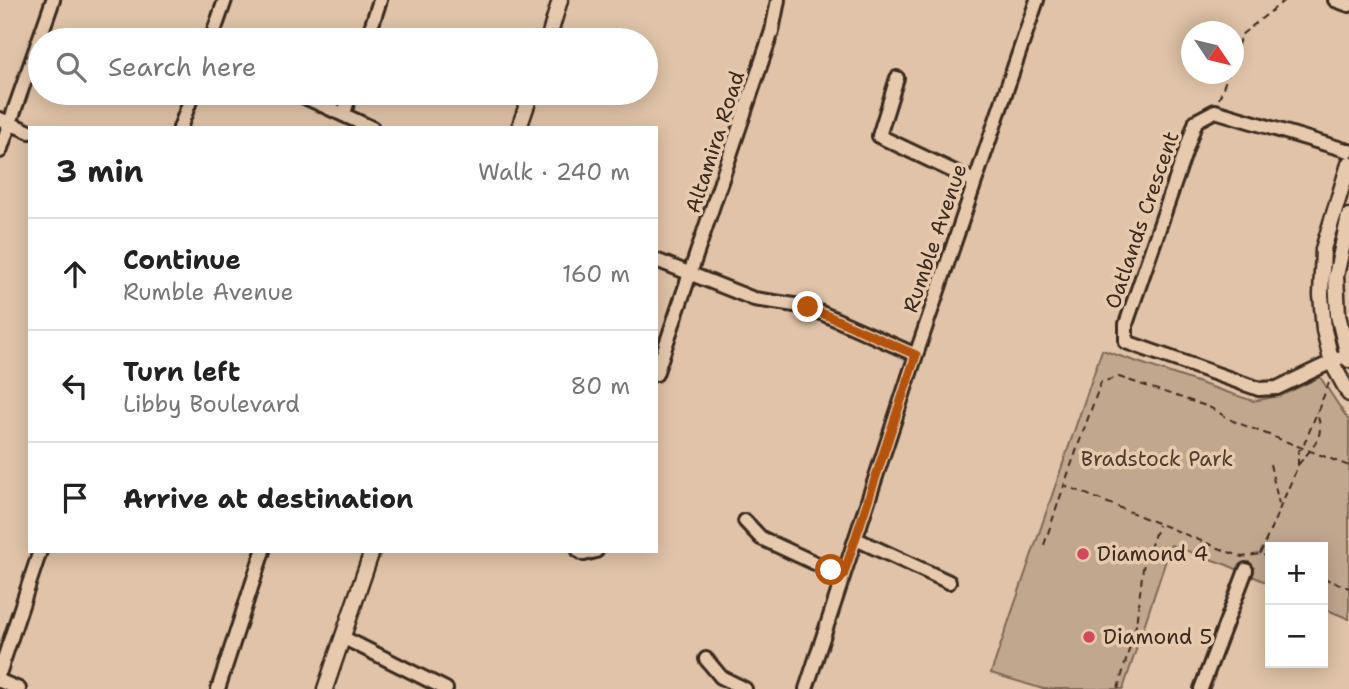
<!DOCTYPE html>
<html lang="en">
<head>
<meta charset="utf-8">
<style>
  :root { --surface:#fff; --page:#f2f2f2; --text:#222; --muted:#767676; --line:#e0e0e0 }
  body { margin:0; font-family:"Shantell Sans",sans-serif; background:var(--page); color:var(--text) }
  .controls { position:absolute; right:21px; bottom:21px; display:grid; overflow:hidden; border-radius:0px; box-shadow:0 4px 18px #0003 }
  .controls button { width:63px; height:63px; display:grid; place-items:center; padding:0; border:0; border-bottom:2px solid var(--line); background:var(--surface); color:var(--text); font:35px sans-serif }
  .compass { position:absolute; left:1181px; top:21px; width:63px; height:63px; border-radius:50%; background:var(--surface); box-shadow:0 4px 18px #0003; rotate:125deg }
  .stop { position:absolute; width:21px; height:21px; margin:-16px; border:5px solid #b45309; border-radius:50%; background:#fff }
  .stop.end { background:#b45309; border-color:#fff; box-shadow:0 2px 7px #0008 }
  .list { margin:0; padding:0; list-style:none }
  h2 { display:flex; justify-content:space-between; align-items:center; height:91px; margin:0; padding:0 28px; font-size:30px }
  h2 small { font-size:23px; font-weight:400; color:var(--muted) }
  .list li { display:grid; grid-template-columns:46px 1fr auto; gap:21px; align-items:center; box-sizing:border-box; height:112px; padding:0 28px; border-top:2px solid var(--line) }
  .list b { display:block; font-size:26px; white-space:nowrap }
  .list p { margin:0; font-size:23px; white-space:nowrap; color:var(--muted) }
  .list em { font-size:23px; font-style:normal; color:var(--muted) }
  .icon { flex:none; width:38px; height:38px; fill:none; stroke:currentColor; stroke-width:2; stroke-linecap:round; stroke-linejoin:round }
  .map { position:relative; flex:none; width:1349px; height:689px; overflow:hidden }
  .search { position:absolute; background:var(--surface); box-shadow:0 4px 18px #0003; left:28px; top:28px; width:630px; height:77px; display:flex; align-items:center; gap:18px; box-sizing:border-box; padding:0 24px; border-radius:38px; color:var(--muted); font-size:26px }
  .panel { position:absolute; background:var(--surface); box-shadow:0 4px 18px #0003; left:28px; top:126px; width:630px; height:427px; border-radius:0px }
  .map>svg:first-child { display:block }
</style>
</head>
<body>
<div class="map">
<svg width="1349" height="689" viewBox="0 0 1349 689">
  <rect width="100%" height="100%" fill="#e0c3a8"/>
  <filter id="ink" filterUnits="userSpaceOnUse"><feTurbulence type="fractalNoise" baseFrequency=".0143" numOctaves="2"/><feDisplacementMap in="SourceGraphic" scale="14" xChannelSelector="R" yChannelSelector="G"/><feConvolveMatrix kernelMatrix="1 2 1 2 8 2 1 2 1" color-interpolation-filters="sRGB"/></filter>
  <g filter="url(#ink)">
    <path fill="#c2a78f" stroke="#7e6856" stroke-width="2" d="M1102,350L1253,401L1280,396L1320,377L1349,421V619L1323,608V547H1270V584L1227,565L1171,545L1123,689H1043L991,673Z"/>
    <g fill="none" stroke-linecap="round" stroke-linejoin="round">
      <g stroke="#3b2a1e" stroke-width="18">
        <path id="minor" d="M1335,0L1349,5
          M211,40L225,0
          M367,40L380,0
          M897,78L879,136L974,181
          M296,93L372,128
          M344,114L350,93
          M0,119L30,132
          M180,128L193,93
          M0,151L53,0
          M656,260L754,299L808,307L916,355
          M1346,355L1277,388L1259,389L1126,342V324L1196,121L1215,111L1349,151
          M656,374L772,31L778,0
          M745,521L761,538L843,576
          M856,539L949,582
          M579,551L584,554L596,551
          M342,637L446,689
          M706,659L721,677L745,689
          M0,671L40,551
          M0,681L19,689
          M218,689L263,551
          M806,689L916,355L1037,0
          M1201,689L1246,570"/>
      </g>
      <g stroke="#3b2a1e" stroke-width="19">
        <path id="tertiary" d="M548,40L560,0
          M519,128L531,93
          M1349,164L1323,249L1321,295L1324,330L1332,363L1349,394
          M1349,216L1336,276L1338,315L1349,360
          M325,689L372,551"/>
      </g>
      <path stroke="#3b2a1e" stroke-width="2" stroke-dasharray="7 5" stroke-linecap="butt" d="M1234,57L1241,35L1285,0
        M1219,99L1228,74
        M1270,464L1279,504
        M1298,465C1313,446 1327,437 1316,412
        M1044,545L1064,486
        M1260,554L1298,466V451L1303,447L1329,383
        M1270,557L1260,554L1242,557L1226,551L1064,485L1101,382L1119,377L1209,407L1233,421L1349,466
        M1323,578L1349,588
        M1118,689L1136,625L1143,568L1158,525"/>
      <use href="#minor" stroke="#e7c9ae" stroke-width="12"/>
      <use href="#tertiary" stroke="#e7c9ae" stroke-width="14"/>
    </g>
  </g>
  <g fill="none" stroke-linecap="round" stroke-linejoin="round" filter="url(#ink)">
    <path stroke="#b45309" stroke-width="9" d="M808,307L916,355L843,576L831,570"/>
  </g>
  <g fill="#d1495b" stroke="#e7c9ae" stroke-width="2.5">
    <circle cx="1083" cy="554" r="7"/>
    <circle cx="1089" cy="637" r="7"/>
  </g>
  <g text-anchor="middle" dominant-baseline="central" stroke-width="7" stroke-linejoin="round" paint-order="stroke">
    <g font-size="21" fill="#3b2a1e" stroke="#e7c9ae">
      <text transform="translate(715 142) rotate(-72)">Altamira Road</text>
      <text transform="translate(1142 220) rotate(-71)">Oatlands Crescent</text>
      <text transform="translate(935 238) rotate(-71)">Rumble Avenue</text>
    </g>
    <g font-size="21" fill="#4f3d2f" stroke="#e7c9ae">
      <text x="1157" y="459">Bradstock Park</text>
    </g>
    <g font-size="21" fill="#3b2a1e" stroke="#e7c9ae" text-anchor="start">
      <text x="1097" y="554">Diamond 4</text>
      <text x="1103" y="637">Diamond 5</text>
    </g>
  </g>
</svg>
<div class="controls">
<button>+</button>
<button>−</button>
</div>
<svg class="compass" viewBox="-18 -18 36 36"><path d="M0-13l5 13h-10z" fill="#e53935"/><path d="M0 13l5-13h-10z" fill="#767676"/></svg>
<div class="stop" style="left:831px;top:570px"></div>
<div class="stop end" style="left:808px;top:307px"></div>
<div class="search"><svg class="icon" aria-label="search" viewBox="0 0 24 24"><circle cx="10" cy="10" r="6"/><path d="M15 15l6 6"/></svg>Search here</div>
<section class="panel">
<h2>3 min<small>Walk · 240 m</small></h2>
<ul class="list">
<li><svg class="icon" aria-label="ahead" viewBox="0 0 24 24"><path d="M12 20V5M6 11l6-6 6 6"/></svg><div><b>Continue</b><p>Rumble Avenue</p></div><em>160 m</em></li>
<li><svg class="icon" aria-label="left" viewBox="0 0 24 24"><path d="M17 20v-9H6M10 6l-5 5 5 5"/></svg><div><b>Turn left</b><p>Libby Boulevard</p></div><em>80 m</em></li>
<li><svg class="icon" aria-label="arrive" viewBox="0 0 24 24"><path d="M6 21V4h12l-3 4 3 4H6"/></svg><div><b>Arrive at destination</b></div></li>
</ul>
</section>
</div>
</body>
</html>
